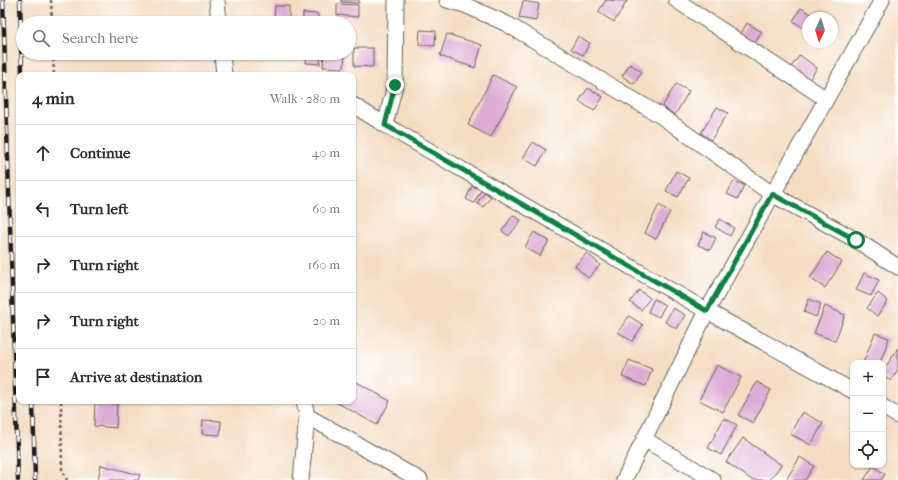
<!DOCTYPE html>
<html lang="en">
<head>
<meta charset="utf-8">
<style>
  :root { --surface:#fff; --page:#f2f2f3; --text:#2b2b33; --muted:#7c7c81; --line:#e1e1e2 }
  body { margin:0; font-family:"IM FELL French Canon",serif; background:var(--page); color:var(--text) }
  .controls { position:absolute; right:12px; bottom:12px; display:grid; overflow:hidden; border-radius:8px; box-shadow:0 1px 3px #0004 }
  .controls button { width:36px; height:36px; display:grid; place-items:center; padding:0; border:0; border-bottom:1px solid var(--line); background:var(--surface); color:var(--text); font:20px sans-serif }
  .compass { position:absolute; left:802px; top:12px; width:36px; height:36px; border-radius:50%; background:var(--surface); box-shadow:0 1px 3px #0004; rotate:184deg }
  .stop { position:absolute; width:12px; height:12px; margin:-9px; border:3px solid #0b8043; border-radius:50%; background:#fff }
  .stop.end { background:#0b8043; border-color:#fff; box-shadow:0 1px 4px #0008 }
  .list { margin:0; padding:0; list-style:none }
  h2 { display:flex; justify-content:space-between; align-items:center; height:52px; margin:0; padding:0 16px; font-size:17px }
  h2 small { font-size:13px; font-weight:400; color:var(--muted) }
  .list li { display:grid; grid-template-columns:26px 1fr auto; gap:12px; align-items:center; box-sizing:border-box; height:56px; padding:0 16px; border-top:1px solid var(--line) }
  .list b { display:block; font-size:15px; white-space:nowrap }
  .list em { font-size:13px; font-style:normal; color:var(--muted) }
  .icon { flex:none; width:22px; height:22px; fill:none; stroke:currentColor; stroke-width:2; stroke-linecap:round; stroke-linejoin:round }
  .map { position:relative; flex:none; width:898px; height:480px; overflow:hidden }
  .search { position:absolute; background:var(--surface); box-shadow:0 1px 3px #0004; left:16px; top:16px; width:340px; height:44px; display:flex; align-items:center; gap:10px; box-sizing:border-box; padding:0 14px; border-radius:22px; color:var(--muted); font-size:15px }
  .panel { position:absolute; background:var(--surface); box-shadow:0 1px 3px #0004; left:16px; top:72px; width:340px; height:332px; border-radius:8px }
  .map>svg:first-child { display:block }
</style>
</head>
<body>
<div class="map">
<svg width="898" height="480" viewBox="0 0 898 480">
  <rect width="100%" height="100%" fill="#fff"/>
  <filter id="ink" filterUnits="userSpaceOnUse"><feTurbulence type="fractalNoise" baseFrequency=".025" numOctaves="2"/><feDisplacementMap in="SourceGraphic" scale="8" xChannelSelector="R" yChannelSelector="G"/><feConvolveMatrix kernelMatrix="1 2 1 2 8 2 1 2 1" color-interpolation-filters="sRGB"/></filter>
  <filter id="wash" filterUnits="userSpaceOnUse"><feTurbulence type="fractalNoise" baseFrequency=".012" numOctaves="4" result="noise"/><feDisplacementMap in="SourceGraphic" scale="16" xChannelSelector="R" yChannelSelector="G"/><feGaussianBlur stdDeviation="0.9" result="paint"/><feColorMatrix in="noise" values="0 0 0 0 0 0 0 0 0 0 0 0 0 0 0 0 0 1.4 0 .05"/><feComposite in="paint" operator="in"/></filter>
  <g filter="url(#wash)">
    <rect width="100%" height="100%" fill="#f4ddc3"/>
    <g id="blocks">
      <path fill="#ddabd6" d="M341,0H359V3L341,2Z
        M606,0L627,1L614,22L598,12Z
        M523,1L539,4L536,21L519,18Z
        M337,4L358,5V17L337,15Z
        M275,6H289V20L274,19Z
        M801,8L817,18H808V31L793,21Z
        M303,13L318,14V23L303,22Z
        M747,23L762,32L755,43L741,34Z
        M420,30L436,31L435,46L419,45Z
        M447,34L482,45L475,68L440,56Z
        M578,36L590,43L583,55L571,49Z
        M354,48H373V67L354,66Z
        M307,53H321L320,64L306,63Z
        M324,53H345L344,68L323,67Z
        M800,55L817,68L809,80L791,67Z
        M630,64L642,72L634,84L622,76Z
        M493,75L517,87L491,137L468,125Z
        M676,84L689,91L675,115L662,107Z
        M588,88L603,97L594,111L579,101Z
        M717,107L728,113L711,140L701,133Z
        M533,142L546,150L537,166L523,158Z
        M676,171L689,178L678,197L666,191Z
        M734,181L744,185L738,199L727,194Z
        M472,186L481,190L474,203L466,199Z
        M485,192L491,197L483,207L477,203Z
        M659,205L670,212L656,239L645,233Z
        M513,215L521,220L509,236L502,231Z
        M720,219L734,228L730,236L715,227Z
        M534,232L549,241L540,256L525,247Z
        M704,232L716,238L710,250L698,245Z
        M827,252L842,262L825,288L810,278Z
        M587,253L600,265L588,278L575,266Z
        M864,273L879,280L871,296L856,290Z
        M639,290L650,298L641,310L630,302Z
        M878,293L888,301L877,316L867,308Z
        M654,299L665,305L659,317L648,312Z
        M809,299L821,304L816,317L804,312Z
        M825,306L845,315L835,341L814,333Z
        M673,308L685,315L677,329L665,322Z
        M629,316L643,325L632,341L618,332Z
        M875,333L889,338L880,363H863Z
        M898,348V369L891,381L883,376V371Z
        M629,360L652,369L646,386L622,377Z
        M717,365L741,377L723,412L699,400Z
        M353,380L390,401L377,425L334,401H353Z
        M757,382L771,390L753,423L738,415Z
        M95,403L117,404L116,428L94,426Z
        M802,412L823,423L811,445L790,434Z
        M724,418L737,425L721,455L708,448Z
        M203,420L221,421L220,435L202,434Z
        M743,438L781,465L770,480H752L726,462Z
        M800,457L814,466L805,480H786Z
        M101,465L140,475L138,480H98Z
        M873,466L885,474L881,480H864Z"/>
    </g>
  </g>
  <g filter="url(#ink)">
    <use href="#blocks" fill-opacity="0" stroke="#686056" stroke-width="1"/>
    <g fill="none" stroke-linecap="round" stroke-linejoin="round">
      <g stroke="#686056" stroke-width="17">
        <path id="minor" d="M217,0L219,23
          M447,0L465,5L507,24L661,116L772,194L856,240L898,267
          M676,0L826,99
          M222,53L224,75
          M353,105L385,125L707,311L624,480
          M385,125L395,85L396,0
          M853,391L707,311L882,0
          M883,407L898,416
          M307,416L420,480
          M644,439L713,480
          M301,480L307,416L304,401"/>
      </g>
      <path stroke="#686056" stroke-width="2.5" stroke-dasharray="3 3" stroke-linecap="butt" d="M51,0L52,23
        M53,53L54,75
        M61,401L62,469L67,480"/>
      <use href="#minor" stroke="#fff" stroke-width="15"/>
      <g stroke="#1c1c1c" stroke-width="4.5">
        <path id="rail" d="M3,0L18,480
          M20,0L22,75
          M33,401L35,480"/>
      </g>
      <use href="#rail" stroke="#fff" stroke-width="3" stroke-dasharray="9" stroke-linecap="butt"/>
    </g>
  </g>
  <g fill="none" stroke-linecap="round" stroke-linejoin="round" filter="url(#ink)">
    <path stroke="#0b8043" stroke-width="5" d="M395,85L385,125L707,311L772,194L856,240"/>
  </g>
</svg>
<div class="controls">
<button>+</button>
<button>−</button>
<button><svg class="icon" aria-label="locate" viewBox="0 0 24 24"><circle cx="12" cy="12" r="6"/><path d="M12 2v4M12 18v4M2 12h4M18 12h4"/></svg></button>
</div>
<svg class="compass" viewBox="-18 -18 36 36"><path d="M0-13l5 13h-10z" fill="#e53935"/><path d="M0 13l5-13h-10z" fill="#7c7c81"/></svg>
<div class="stop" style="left:856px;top:240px"></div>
<div class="stop end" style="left:395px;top:85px"></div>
<div class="search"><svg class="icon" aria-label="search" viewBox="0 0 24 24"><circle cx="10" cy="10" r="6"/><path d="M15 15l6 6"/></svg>Search here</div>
<section class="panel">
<h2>4 min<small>Walk · 280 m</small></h2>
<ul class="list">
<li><svg class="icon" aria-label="ahead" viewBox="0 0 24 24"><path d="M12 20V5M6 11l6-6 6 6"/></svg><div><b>Continue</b></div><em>40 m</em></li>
<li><svg class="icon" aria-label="left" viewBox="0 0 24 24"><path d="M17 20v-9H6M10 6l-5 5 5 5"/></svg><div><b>Turn left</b></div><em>60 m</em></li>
<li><svg class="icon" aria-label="right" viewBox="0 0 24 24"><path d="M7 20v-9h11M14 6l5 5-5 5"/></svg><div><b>Turn right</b></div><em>160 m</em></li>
<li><svg class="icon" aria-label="right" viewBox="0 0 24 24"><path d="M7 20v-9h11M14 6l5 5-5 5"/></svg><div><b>Turn right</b></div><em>20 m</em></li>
<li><svg class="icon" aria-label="arrive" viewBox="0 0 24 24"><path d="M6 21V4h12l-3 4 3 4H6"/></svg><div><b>Arrive at destination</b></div></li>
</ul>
</section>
</div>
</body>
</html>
